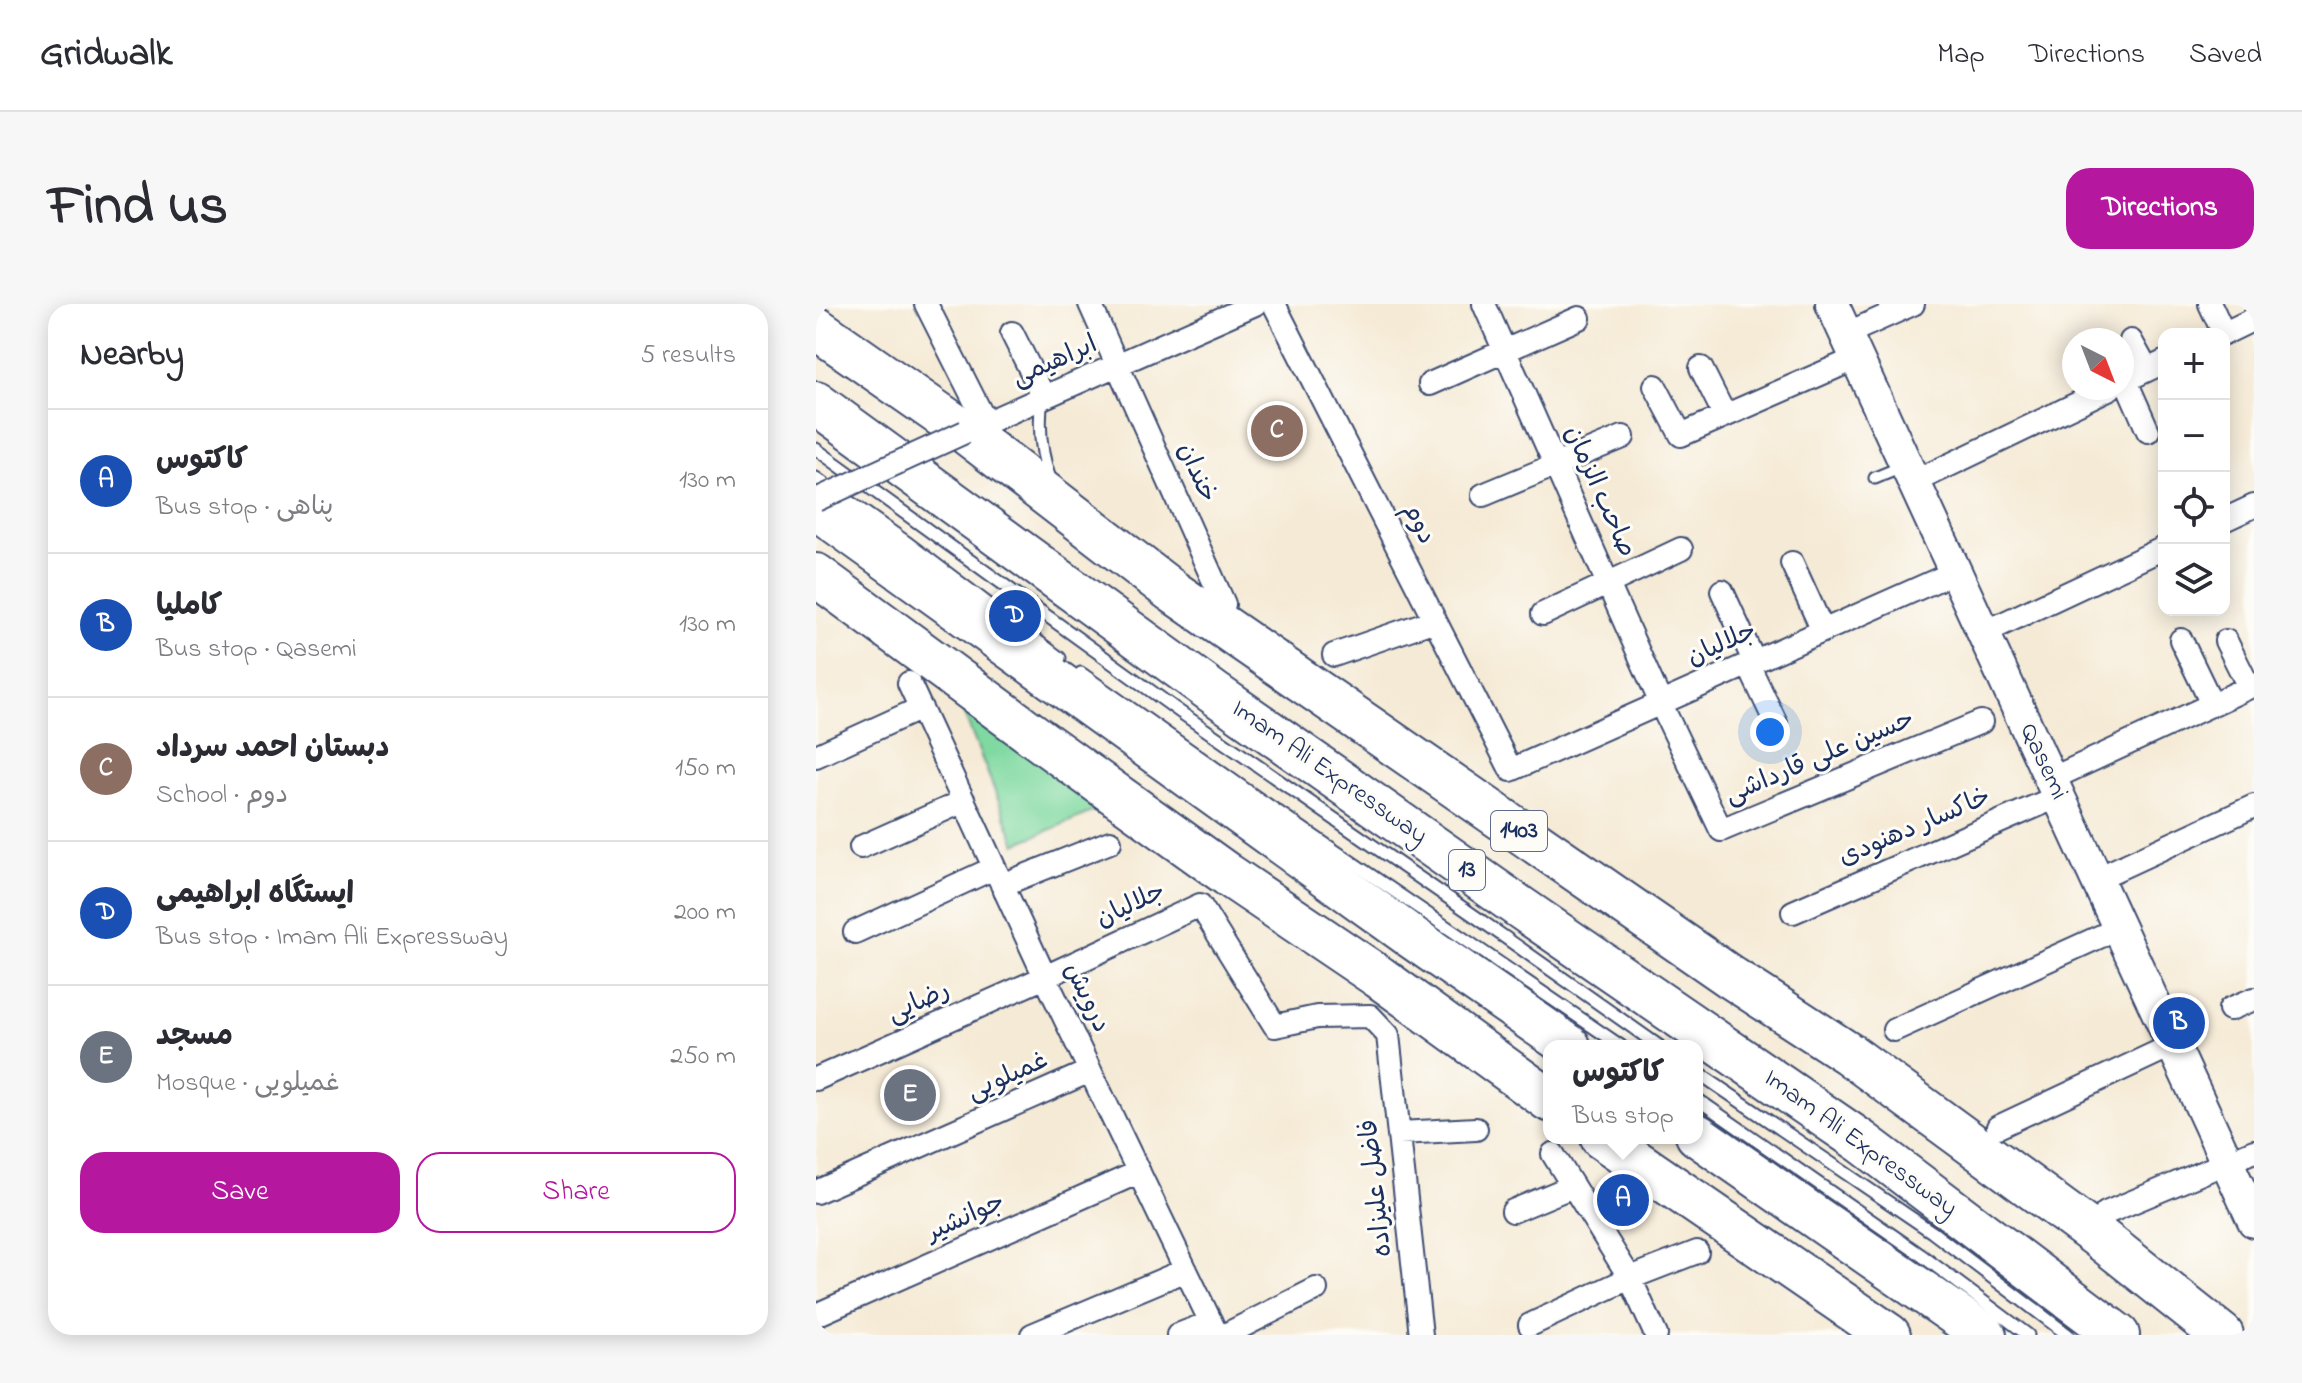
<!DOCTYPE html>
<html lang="en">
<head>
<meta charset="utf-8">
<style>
  :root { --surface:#fff; --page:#f7f7f7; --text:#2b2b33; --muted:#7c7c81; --line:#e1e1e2; --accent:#b5179e }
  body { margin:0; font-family:"Indie Flower","Playpen Sans Arabic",sans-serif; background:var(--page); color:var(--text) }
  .controls { position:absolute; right:24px; top:24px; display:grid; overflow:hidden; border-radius:16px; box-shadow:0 4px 20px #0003 }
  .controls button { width:72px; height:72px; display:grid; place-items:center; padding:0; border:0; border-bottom:2px solid var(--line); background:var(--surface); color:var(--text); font:40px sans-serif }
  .compass { position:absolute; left:1246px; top:24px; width:72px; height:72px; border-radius:50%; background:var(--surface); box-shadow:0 4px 20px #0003; rotate:138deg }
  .you { position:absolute; left:954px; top:428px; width:28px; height:28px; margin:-20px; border:6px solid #fff; border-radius:50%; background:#1a73e8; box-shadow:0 0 0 12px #1a73e833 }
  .badge { display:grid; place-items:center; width:52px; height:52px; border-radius:50%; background:var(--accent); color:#fff; font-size:26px; font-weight:700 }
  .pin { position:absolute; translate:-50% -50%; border:4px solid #fff; box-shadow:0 2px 8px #0006 }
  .popup { position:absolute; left:727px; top:736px; width:160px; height:104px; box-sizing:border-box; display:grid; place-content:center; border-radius:16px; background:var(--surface); filter:drop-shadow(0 2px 6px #0005); font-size:26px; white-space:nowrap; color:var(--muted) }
  .popup b { font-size:30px; color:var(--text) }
  .popup::after { content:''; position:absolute; left:50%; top:100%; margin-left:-16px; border:16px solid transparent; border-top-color:var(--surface) }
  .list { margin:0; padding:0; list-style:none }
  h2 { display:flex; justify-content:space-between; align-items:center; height:104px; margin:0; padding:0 32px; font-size:34px }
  h2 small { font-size:26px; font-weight:400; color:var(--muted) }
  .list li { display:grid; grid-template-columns:52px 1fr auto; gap:24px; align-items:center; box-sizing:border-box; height:144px; padding:0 32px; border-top:2px solid var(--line) }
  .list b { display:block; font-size:30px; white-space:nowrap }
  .list p { margin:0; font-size:26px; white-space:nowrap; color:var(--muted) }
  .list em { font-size:26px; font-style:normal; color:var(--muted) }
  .actions { display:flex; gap:16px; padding:24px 32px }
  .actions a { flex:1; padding:18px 0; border:2px solid var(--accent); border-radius:24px; text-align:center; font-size:28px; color:var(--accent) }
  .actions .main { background:var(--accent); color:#fff }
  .icon { flex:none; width:44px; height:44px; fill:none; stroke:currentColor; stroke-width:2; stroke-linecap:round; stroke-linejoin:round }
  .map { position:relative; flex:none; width:1438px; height:1031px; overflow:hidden; border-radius:24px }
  header { display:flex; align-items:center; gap:48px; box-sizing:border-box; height:112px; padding:0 40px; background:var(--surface); border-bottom:2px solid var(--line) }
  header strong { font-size:38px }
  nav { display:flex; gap:44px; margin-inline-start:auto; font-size:28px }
  .intro { display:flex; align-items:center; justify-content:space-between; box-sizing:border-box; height:192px; padding:0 48px }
  h1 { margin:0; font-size:56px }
  .button { padding:20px 36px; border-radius:24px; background:var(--accent); color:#fff; font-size:28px; font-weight:700 }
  main { display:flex; gap:48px; padding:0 48px }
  aside { flex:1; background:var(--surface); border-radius:24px; box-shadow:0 4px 20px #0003 }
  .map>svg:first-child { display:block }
</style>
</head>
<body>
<header>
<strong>Gridwalk</strong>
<nav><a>Map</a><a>Directions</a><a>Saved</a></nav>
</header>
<div class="intro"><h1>Find us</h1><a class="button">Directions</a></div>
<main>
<aside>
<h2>Nearby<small>5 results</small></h2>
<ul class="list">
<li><span class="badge" style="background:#1a4fb4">A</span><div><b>کاکتوس</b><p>Bus stop · پناهی</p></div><em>130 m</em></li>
<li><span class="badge" style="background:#1a4fb4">B</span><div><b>کاملیا</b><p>Bus stop · Qasemi</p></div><em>130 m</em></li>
<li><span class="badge" style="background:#8d6e63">C</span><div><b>دبستان احمد سرداد</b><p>School · دوم</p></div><em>150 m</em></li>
<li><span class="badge" style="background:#1a4fb4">D</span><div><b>ایستگاه ابراهیمی</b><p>Bus stop · Imam Ali Expressway</p></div><em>200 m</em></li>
<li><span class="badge" style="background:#6b7280">E</span><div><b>مسجد</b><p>Mosque · غمیلویی</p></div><em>250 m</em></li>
</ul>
<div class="actions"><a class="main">Save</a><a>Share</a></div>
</aside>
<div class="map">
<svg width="1438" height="1031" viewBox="0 0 1438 1031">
  <rect width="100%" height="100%" fill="#fdfcf7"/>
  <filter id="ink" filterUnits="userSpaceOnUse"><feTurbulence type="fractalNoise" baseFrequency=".0125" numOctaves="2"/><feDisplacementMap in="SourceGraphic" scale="16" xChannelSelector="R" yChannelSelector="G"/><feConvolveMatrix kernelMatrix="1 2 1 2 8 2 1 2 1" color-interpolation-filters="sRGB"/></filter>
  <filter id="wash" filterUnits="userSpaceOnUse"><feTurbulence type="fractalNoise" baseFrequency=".006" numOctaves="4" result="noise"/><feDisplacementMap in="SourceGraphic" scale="32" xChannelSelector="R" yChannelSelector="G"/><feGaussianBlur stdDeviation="1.8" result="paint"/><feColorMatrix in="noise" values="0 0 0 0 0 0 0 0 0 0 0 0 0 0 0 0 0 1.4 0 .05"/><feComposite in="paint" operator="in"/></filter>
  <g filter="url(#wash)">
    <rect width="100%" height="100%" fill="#f5ead5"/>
    <path fill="#7fd9a0" stroke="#4d847f" stroke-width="2" d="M133,372L304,496L200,540Z"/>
  </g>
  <g filter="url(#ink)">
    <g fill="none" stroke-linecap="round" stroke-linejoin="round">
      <g stroke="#3c4b70" stroke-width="15">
        <path id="lane" d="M226,94C222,123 225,151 235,178
          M0,145L364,408L660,613L843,742
          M0,174L89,237L244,354
          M1059,174L1088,162
          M265,369L439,492L805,742
          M881,768L1116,928L1252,1031
          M881,795L1105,951L1212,1031"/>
      </g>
      <g stroke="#3c4b70" stroke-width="26">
        <path id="street" d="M110,0L170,119
          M274,0L408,300
          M458,0L695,466L1139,268
          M668,0L851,413L905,526L1165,418
          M1394,0L1408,30
          M196,29L228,93
          M1030,30L1097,0
          M1407,30L1438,15
          M1315,37L1331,66
          M885,64L909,112
          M1310,77L1332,127
          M1306,78L1348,58
          M614,80L763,14
          M839,82L865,131L1041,54
          M149,128L439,0
          M1098,178L1294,84
          M667,191L807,133
          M1408,216L1438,202
          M976,259L1007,327
          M906,287L938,357
          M727,310L865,245
          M1167,329L1348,244
          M1365,336L1396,400
          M1410,337L1433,383
          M518,351L619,316
          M932,360L960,419
          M93,379L229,673L401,1031
          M0,452L105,404
          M1235,475L1438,381
          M45,543L148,497
          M1280,575L1438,502
          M186,581L294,538
          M977,608L1243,492
          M39,628L178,564
          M1414,705L1438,695
          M1078,726L1303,624
          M0,775L229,673L384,601L459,722L501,713L554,712L572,731L605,1031
          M1182,823L1357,741
          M583,829L660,825
          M737,850L814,974L840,1031
          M0,888L274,767
          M697,907L757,882
          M1290,909L1438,847
          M0,1011L323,868
          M714,1021L814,974L881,948
          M216,1031L370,966
          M362,1031L395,1018
          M409,1031L500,985"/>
      </g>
      <g stroke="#3c4b70" stroke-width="36">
        <path id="secondary" d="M1016,0L1438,917"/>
      </g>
      <g stroke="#3c4b70" stroke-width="46">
        <path id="highway" d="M0,24L149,128L356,287L916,674L1033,750L1284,934L1406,1031
          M0,99L398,389L705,604L1046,838L1302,1031
          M0,204L597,634L753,742
          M0,271L228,439L412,571L563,673L733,796
          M881,831L1169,1031
          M786,834L1073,1031"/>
      </g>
      <use href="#lane" stroke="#fff" stroke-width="11"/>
      <use href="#street" stroke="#fff" stroke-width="22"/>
      <use href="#secondary" stroke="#fff" stroke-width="32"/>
      <use href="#highway" stroke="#fff" stroke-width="42"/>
      <g stroke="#3c4b70" stroke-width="26" stroke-linecap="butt">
        <path id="street-bridge" d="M0,196L149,128"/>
      </g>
      <use href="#street-bridge" stroke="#fff" stroke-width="22"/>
    </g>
  </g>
  <g text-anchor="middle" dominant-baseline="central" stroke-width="6" stroke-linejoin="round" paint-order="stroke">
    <g fill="#fdfcf7" stroke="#5f6c8c" stroke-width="2">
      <rect x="675" y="507" width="56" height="40" rx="6"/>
      <rect x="633" y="546" width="36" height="40" rx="6"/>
    </g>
    <g font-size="24" font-weight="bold" fill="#1b2f5e">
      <text x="703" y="527">1403</text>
      <text x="651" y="566">13</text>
    </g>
    <g font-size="26" fill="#1b2f5e" stroke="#fdfcf7">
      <text transform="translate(239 58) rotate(-24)">ابراهیمی</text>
      <text transform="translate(380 169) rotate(66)">خندان</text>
      <text transform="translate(783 188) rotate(66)">صاحب الزمان</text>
      <text transform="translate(602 220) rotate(63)">دوم</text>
      <text transform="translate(906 341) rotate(-24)">جلالیان</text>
      <text transform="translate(1004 454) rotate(-23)">حسین علی قارداشی</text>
      <text transform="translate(1227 458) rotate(65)">Qasemi</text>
      <text transform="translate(513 469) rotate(35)">Imam Ali Expressway</text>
      <text transform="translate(1099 524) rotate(-23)">خاکسار دهنودی</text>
      <text transform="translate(315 602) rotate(-25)">جلالیان</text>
      <text transform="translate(270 694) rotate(64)">درویش</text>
      <text transform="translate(103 699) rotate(-24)">رضایی</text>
      <text transform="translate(192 773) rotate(-24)">غمیلویی</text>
      <text transform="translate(1044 840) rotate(36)">Imam Ali Expressway</text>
      <text transform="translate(561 884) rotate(-96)">فاضل علیزاده</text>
      <text transform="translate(150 914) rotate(-24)">جوانشیر</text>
    </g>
  </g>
</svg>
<div class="controls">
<button>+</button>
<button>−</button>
<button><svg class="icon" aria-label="locate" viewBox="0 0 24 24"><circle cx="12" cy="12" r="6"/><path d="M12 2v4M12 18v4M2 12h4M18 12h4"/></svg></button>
<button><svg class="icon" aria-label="layers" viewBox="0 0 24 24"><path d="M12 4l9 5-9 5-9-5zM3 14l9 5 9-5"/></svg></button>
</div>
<svg class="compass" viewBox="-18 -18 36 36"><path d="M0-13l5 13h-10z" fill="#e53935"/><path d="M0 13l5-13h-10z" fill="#7c7c81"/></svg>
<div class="you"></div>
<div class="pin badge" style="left:807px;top:896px;background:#1a4fb4">A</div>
<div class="popup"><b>کاکتوس</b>Bus stop</div>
<div class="pin badge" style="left:1363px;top:719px;background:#1a4fb4">B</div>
<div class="pin badge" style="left:461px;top:127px;background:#8d6e63">C</div>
<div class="pin badge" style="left:199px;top:312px;background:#1a4fb4">D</div>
<div class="pin badge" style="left:94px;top:791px;background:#6b7280">E</div>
</div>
</main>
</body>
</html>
